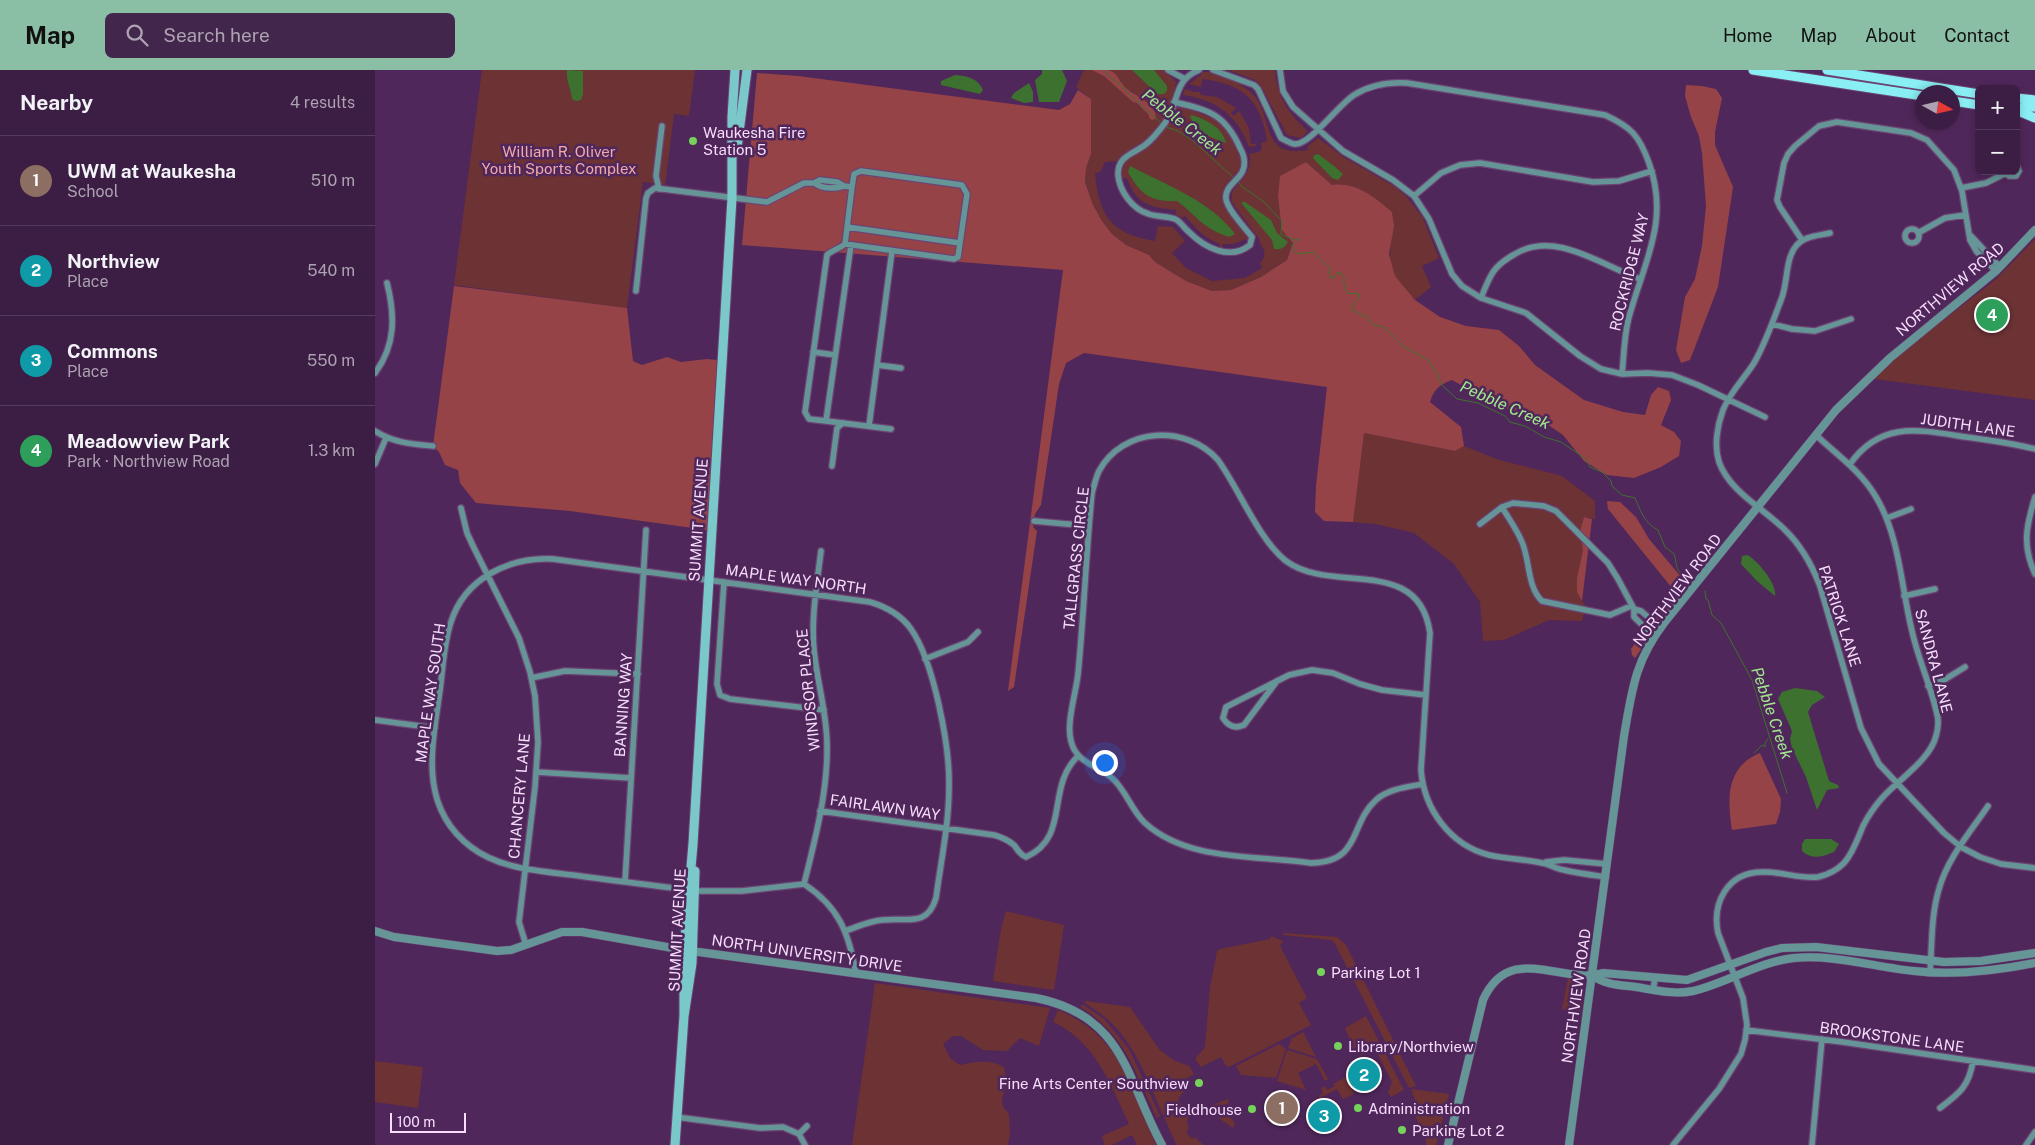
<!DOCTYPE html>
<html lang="en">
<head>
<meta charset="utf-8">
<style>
  :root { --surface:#3c1d44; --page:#43264b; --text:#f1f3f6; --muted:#aca2b2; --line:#553b5d; --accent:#8abfa5 }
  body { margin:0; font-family:"Public Sans",sans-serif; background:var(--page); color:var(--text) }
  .controls { position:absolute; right:15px; top:15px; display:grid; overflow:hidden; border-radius:8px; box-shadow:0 2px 8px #0003 }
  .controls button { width:45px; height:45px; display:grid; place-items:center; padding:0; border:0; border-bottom:1px solid var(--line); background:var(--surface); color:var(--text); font:25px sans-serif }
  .compass { position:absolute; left:1540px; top:15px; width:45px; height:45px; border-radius:50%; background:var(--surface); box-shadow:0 2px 8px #0003; rotate:98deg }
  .scale { position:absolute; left:15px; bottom:12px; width:76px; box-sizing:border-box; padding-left:5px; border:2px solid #f6ddfc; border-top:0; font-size:14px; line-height:18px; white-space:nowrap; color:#f6ddfc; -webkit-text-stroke:4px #50275a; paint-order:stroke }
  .you { position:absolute; left:729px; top:692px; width:18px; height:18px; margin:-12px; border:4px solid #fff; border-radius:50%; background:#1a73e8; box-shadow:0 0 0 8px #1a73e833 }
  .badge { display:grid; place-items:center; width:32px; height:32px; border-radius:50%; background:var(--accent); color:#fff; font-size:16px; font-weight:700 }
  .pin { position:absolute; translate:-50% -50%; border:2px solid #fff; box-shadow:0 1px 5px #0006 }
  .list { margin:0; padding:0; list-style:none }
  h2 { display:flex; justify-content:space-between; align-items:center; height:65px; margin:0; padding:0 20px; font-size:21px }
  h2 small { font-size:16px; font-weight:400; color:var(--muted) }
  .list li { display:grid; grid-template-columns:32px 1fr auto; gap:15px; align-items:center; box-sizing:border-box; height:90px; padding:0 20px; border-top:1px solid var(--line) }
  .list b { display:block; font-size:19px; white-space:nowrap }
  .list p { margin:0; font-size:16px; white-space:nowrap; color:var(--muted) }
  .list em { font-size:16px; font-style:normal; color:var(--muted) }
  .icon { flex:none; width:28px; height:28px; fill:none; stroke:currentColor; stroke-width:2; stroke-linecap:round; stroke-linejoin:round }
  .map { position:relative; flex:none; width:1660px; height:1075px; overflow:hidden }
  header { display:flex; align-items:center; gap:30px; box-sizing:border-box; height:70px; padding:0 25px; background:var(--accent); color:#111 }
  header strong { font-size:24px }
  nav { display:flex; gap:28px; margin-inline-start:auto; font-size:18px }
  .search { width:350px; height:45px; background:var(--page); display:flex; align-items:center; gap:12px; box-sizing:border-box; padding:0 18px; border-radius:8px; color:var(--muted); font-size:19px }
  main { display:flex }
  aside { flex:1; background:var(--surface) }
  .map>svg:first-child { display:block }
</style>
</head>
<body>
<header>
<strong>Map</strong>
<div class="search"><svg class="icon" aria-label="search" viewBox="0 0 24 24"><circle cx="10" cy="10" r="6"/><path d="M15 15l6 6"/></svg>Search here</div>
<nav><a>Home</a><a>Map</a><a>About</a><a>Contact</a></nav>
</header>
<main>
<aside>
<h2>Nearby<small>4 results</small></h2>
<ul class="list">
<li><span class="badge" style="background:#8d6e63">1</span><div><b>UWM at Waukesha</b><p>School</p></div><em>510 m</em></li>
<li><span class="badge" style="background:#0f9aa8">2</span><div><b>Northview</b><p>Place</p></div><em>540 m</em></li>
<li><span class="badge" style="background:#0f9aa8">3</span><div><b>Commons</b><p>Place</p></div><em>550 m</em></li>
<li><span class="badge" style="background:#2e9e5b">4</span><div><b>Meadowview Park</b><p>Park · Northview Road</p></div><em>1.3 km</em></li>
</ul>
</aside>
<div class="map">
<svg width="1660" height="1075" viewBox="0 0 1660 1075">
  <rect width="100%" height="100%" fill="#50275a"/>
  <path fill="#6c3234" d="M107,0H320L314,46L299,44L290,115L268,112L252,238L79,215Z
    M709,0C709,0 716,0 717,0C730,5 770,38 778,50L781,48L758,22C747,19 743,6 733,0H789L801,12C798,34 786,60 768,73C759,79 749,81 743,91L730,92L725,102L720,103C724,146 736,164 780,171L783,156L798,157L810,171L797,183L811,198L837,211L870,208L887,198L885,193C892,187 890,179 884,172L885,170L858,134C850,114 880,111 874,84L884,82L887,79L886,73L892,71C886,30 868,14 827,9L826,17L814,14L827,4V2H833L866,13V16C904,32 878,90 932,80L933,76L943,68L970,88L1019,116L1031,126L1048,148L1064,188L1047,196L1056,217L1040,230C1034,222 1023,214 1019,205C1010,184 1020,163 1017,142C999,127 982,112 957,115L931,92L918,173L912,190L886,207L856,220L837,221L811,211L780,192L774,185L751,175L737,164L727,151L718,135L710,111L711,98L716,84V29L701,17Z
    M853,0H900C902,27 913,43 933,61L926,68L912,65L886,16L880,10Z
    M810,19L820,22H825L826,25L842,27L861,38L856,43L859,46L864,41L874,58L876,74H881V76L874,77C862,45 842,30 808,25Z
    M802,37L813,38L844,51L854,62L867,93C864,105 850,111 848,123C844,144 873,154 873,172L871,169L858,174H848L847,178H844L845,174C828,168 821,158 810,146L807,148L801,144V140C775,138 761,134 752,108H747V99L751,91L777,74L796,51Z
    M1660,169V330L1499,309L1530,280L1620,210Z
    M989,363L1080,381L1089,376L1124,390L1187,406L1220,431V449L1209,447L1205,461L1208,480L1202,508L1207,531L1211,536L1207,551L1174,550L1129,570L1108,571L1105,532L1079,494L1039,463L1001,454L976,452Z
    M631,841L689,855L679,920L618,911L626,859Z
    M908,863L962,867L971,875L1041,1016L1034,1018L959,872L956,870L908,865Z
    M896,866L908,871L905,876L932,928L924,933L936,955L854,997L851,996L846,987L826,997L820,989L830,977L835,917L842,881L845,879L895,869Z
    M1193,908L1207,910L1210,912L1206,943L1187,939Z
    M500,913L675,938L664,976L645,968L632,981L608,980L586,966H578L568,974L576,989L585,995C601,992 614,989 629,997L631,1012L627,1030L628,1037L634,1044L635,1063L633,1075H477Z
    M711,931L755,937L784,979L798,990L814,996L819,1004L805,1012L809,1023H807L803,1030L808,1036L788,1045C773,1011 760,973 731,948C724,942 716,938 709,932Z
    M707,934L729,949L754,979L785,1046L782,1048C759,1001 752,967 706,937Z
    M683,940C745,965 757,1018 781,1075H762L757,1065L737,1075H730L727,1066L754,1054C736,1015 720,971 678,952Z
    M991,946L1029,1020L1016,1027L1013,1023L1017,1012L1000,979L986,986L983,980H979L970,958Z
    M928,962L941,987L913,978L917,968Z
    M904,974L911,979L901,1008L866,1005L861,996Z
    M912,980L942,989L953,1009L950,1011L941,994L923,1003L931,1020L902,1011Z
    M0,991L48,997L43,1038L0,1032Z
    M971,1007L979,1024L968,1029L962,1019L945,1028L944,1026L948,1023L946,1018L950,1016L952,1020L960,1016L958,1014Z
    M1036,1019L1074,1024L1061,1075H1051V1070L1038,1041L1040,1030Z
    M853,1029L854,1033L847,1036L860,1054L858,1058L845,1049L835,1036Z
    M809,1039L814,1042L812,1052L814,1059L811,1062L817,1069L820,1067L828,1075H802L800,1072L789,1047Z"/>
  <path fill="#964347" d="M717,0C721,0 728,0 733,0C743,2 744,13 752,19C761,26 781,34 781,48L778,50L775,49L773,44L762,33L758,32L730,7Z
    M382,3L423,6L684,40L695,34L703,20L716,29V84L711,98L710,112L718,135L727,151L737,164L751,175L774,185L780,192L811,211L837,221L856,220L886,207L912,190L918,173L907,160L903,126L905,106L931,92L957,115C982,112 999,127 1017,142L1019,156L1014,184L1020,206L1040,230L1065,247L1091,256L1124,260L1144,276L1160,295L1209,330L1248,342L1270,345L1276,325L1283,317L1294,321L1296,330L1286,355L1299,362L1306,371L1304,386L1286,397L1259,408L1232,405L1209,391L1188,365L1163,348L1128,338L1077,310C1064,315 1059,319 1055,332L1086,357L1089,376L1080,381L989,363L978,452L949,451L940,442L941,416L952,317L709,283L691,293L684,314L666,435L660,444L658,457L662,461L639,617L633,621L688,200L367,175Z
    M1311,15L1327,16L1341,19L1347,28L1340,62V75L1358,117L1343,217L1315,290L1306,293L1301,280L1310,227L1320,209L1327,176L1331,136L1327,83L1324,66L1316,47L1310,26Z
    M79,216L252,238L258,291L267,295L292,287L306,292L332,289L342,290L332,460L195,441L101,433L85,413L83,400L70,395L64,382L58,376Z
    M1232,431L1245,432L1261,447L1274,469L1313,515L1310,522L1289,546L1260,588L1257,585L1256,579L1295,524L1297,518L1233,439Z
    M1209,447L1217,449L1207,531L1202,522V508L1208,480L1205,461Z
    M1385,683L1406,729L1405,742L1401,754L1357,760C1352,728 1351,697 1385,683Z"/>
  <path fill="#3d712f" d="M192,0L208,1V24L206,30L201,31L197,29C196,17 191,13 192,0Z
    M667,0H687L692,11L684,32H664L660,10L667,4Z
    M757,0H779L792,16V21L789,24H782Z
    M580,5C592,6 603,8 608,20L605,24L566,15V11Z
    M654,13L658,22V32L649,33L636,28L639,23Z
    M816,45C831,49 848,58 851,73C838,69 819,60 815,46Z
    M943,84L959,96L968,104L963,110L957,108L938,88L939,85Z
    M755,96C791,115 836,131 860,164L854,167C827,158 823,147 802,131C776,132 766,125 753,102Z
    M867,132H870L896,150L902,163L913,172C909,178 906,180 899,179L897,170L867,134Z
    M1373,485C1383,492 1402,513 1400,526L1382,511L1366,494L1367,486Z
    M1420,618L1442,621L1450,627L1437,635L1433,642L1454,711L1463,715L1464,718L1452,720L1442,740L1431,707L1417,678L1415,669L1417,661L1403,629L1407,622Z
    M1430,769H1456L1464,774L1459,782C1447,787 1437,790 1427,781V774Z"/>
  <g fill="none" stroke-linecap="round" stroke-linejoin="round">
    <path stroke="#3d712f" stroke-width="1" d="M728,0L786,53
      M791,57L803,61L817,70L859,108
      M864,112L866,116L889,132L907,151L906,164L919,170L924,169L917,176L918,181L924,184L938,182L954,197L955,208H959L962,202L969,205V215L972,223L984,224L985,227L977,235V240L992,247L998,255L1009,257L1028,276L1054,291L1063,305L1066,314L1082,329L1103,333L1130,346L1135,352L1150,356L1169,367L1186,372L1211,389L1215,397L1227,402L1236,411L1237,416L1247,425L1260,428C1265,440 1270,454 1283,460L1290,477L1299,484C1303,496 1299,502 1313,507
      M1330,521L1331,529L1333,530L1337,545L1346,553L1377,610L1412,723
      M1379,683L1387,675L1390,677V673L1393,669"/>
    <g stroke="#6b4474" stroke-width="8">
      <path id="minor" d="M793,0L810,9
        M838,0L879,15L883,19L906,68C910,70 916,74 920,74C935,75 963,35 979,25C995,15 1013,12 1032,13L1230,45C1256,57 1264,65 1274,93C1295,151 1269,192 1254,247C1249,265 1249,286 1247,304
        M905,0L908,21L918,37L968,81L1018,110L1039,126L1054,149L1077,204L1087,216L1106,228L1151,243L1205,286L1226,299L1247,304L1273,303L1297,305L1323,315L1390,347
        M799,32C834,40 850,44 865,78C869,85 871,92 868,100C865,110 849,116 851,129C852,139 870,158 877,167L875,175C855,191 830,178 814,162C810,159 805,151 800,149C792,146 782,147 774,144C758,140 744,121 743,104C743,86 758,84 770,75C778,69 784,61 790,53C805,33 797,11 824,0
        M1631,101L1634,106H1641L1644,101L1641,94
        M439,113C448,119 459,119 469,116
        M1586,118L1611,113L1631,103
        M284,119L281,106L287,56
        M1039,126L1066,103L1085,95L1105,93L1218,112L1244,111L1277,101
        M472,157L585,173
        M1530 166a7 7 0 1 1 14 0a7 7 0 1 1-14 0Z
        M1455,163C1442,166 1429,166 1421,176C1410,189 1413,214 1406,230C1398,251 1390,274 1379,293C1369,309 1355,322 1348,340C1342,356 1339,376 1344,392C1355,422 1388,438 1409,459C1426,475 1437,495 1445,516L1486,658L1504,694L1569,763L1586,777L1605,787L1626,794L1660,798
        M1543,163L1570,148L1590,145
        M1596,166L1625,197
        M1427,170L1405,137L1402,130L1409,93L1413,84L1420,76L1444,56L1462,52L1536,63L1552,70L1579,100L1587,121L1595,170L1602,182L1621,201
        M470,174C464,179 457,180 452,185L430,342L434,349L451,351L476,175
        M261,221L271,128L273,123L280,118L392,132L429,113H439L445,110L462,112L469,116L477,117L479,104L486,101L587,115L592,124L583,187L579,189L470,174L477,117
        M1106,228C1115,205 1118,196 1140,184C1180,160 1226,195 1265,209
        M1397,254L1417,259L1440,261L1476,249
        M438,282L460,285
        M502,295L526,298
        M0,303C21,275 20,245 12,213
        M451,351L516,359
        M494,356L517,181
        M0,361C19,373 37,374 58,376
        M0,394L11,368
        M1475,394C1506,350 1545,360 1591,367C1614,370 1637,373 1660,379
        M457,396L462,358L468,353
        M1660,427C1651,457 1647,475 1660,504
        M1127,437C1134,449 1142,460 1147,472C1155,490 1152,517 1167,531L1235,545L1256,536
        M86,438L92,463L99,478L144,568L155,602L160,626L163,672L160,717L144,852L151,875
        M1512,448L1536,439
        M659,451L714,456
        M1105,454L1127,437L1138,433L1169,436L1181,441L1233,493L1243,509L1259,539
        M349,512L342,614L345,625L355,629L449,640
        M1529,526L1560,519
        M1279,566L1259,547V539L1266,541L1286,558
        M550,589L593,572L603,562
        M156,608L190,601L263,604
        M902,611L869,655C860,659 853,656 848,648L851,637L914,605L937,600L958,603L985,614L1007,620L1051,625
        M1553,616L1569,610L1590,597
        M0,650L60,658
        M161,702L256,708
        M1048,714C1032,717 1013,719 1001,730C974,754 987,792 936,793C882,785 813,792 770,753C756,740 751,720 737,708C722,695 701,693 696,671C691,653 701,623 703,604C709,544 711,483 717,423C719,416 721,407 724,401C748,357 811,354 843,390C864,419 884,470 911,491C957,525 1044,484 1055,563L1046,700C1049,739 1075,775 1114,785C1131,789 1149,789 1167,793C1175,794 1181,799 1189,800C1202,803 1217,805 1231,807
        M445,741L619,765C626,767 633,770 639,775C643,780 645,785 651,787C696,767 670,718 703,686
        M1171,792L1189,790L1232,794
        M250,812L271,460
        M429,814C440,770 453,721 452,675C452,643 442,612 439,580C436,547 442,514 446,481
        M314,820C277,815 241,811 205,806C168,801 126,800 96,777C45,738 56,682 64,627C68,602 68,576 76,552C90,508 134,487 178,489L495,532C512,537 526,545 536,559C559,592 575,677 574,717C574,754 566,791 561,828C552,858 532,847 507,850C494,851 482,857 470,861
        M321,821H367L429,814C464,837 474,863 481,904
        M1555,903C1557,875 1556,845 1564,819C1572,789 1596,761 1613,736
        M1278,920L1280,909
        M1371,960L1468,972L1660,1000
        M1565,1038C1585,1023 1594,1016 1598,991
        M301,1047L385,1058L408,1057L424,1064L430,1075
        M424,1064L432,1056
        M1298,1075L1344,1019L1366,984L1370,970L1372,955L1368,928L1343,863C1337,833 1352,803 1386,802C1405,801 1424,809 1443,807C1452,805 1462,800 1469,793C1478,783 1483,768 1488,756C1493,746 1500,736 1507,728C1523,710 1555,690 1561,666C1563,659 1564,651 1562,644C1556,616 1543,589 1537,561C1526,517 1525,467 1501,427C1486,401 1462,385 1441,365
        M1437,1075L1447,969
        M1651,1075L1660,1062"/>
    </g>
    <g stroke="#6b4474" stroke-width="9">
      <path id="tertiary" d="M0,861L19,867L122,881L136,880L187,862H207L309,880L661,928C750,946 751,1009 787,1075
        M1218,906C1231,915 1246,915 1261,917C1279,920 1299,925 1318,921C1352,913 1383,892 1419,888C1458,884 1500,897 1539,901C1580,906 1620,901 1660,893
        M1073,1075L1108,930C1135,871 1186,915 1228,903L1312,910L1391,882L1407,878L1441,877L1569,892L1606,891L1660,883
        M1194,1075L1249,666C1257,620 1260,591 1289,553L1461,340L1515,288L1621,201L1660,160"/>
    </g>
    <g stroke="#6b4474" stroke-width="11">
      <path id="secondary" d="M362,78L372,0
        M309,946V880L318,774L357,128V47L360,0
        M300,1075L309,946L317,893L320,801"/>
    </g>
    <g stroke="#6b4474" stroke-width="11">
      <path id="primary" d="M1378,0L1548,26
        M1452,0L1604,24
        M1641,28L1660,30
        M1578,31L1604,35
        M1641,38L1660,37
        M1641,40L1660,48"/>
    </g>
    <use href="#minor" stroke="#669597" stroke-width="5.5"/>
    <use href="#tertiary" stroke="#669597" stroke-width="8"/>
    <use href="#secondary" stroke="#7bc8cb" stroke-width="9"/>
    <use href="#primary" stroke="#8aeff4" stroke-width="9"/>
  </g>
  <g fill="#75d25b" stroke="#50275a" stroke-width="2">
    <circle cx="318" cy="71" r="5"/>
    <circle cx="946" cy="902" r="5"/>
    <circle cx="963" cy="976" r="5"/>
    <circle cx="824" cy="1013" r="5"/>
    <circle cx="983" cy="1038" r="5"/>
    <circle cx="877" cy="1039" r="5"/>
    <circle cx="1027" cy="1060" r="5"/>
  </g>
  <g text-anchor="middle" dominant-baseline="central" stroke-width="5" stroke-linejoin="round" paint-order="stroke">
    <g font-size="15" fill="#f6ddfc" stroke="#50275a" text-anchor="start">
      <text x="328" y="62">Waukesha Fire<tspan x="328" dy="17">Station 5</tspan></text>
      <text x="956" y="902">Parking Lot 1</text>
      <text x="973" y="976">Library/Northview</text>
      <text x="814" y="1013" text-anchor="end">Fine Arts Center Southview</text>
      <text x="993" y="1038">Administration</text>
      <text x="867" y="1039" text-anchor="end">Fieldhouse</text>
      <text x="1037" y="1060">Parking Lot 2</text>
    </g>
    <g font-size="15" fill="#f1a9a9" stroke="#50275a">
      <text x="184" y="81">William R. Oliver<tspan x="184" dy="17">Youth Sports Complex</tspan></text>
    </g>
    <g font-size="15" fill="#f6ddfc" stroke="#50275a">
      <text transform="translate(1254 202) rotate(-76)">ROCKRIDGE WAY</text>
      <text transform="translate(1575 219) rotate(-40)">NORTHVIEW ROAD</text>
      <text transform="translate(1593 355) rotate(8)">JUDITH LANE</text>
      <text transform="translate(323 450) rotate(-86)">SUMMIT AVENUE</text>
      <text transform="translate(701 488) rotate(-84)">TALLGRASS CIRCLE</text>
      <text transform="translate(421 509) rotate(8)">MAPLE WAY NORTH</text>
      <text transform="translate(1302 520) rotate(-53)">NORTHVIEW ROAD</text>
      <text transform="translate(1465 546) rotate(72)">PATRICK LANE</text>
      <text transform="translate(1559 591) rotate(75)">SANDRA LANE</text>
      <text transform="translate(433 620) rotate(-96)">WINDSOR PLACE</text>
      <text transform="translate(55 623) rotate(-82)">MAPLE WAY SOUTH</text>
      <text transform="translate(248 635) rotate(-86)">BANNING WAY</text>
      <text transform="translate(144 726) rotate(-85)">CHANCERY LANE</text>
      <text transform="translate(510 737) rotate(8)">FAIRLAWN WAY</text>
      <text transform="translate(302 860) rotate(-87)">SUMMIT AVENUE</text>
      <text transform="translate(432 883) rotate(8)">NORTH UNIVERSITY DRIVE</text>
      <text transform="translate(1201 926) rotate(-82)">NORTHVIEW ROAD</text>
      <text transform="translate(1517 967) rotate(8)">BROOKSTONE LANE</text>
    </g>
    <g font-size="16" font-style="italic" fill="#a0e88d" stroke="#50275a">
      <text transform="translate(807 52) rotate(38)">Pebble Creek</text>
      <text transform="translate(1130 335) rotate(24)">Pebble Creek</text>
      <text transform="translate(1397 643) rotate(71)">Pebble Creek</text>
    </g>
  </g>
</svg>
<div class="controls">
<button>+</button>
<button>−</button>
</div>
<svg class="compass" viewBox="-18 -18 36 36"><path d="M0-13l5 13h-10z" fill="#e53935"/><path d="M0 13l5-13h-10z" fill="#aca2b2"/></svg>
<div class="scale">100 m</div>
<div class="you"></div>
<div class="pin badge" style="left:907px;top:1038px;background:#8d6e63">1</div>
<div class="pin badge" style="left:989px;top:1005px;background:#0f9aa8">2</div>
<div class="pin badge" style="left:949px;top:1046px;background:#0f9aa8">3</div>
<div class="pin badge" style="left:1617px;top:245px;background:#2e9e5b">4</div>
</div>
</main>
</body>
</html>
